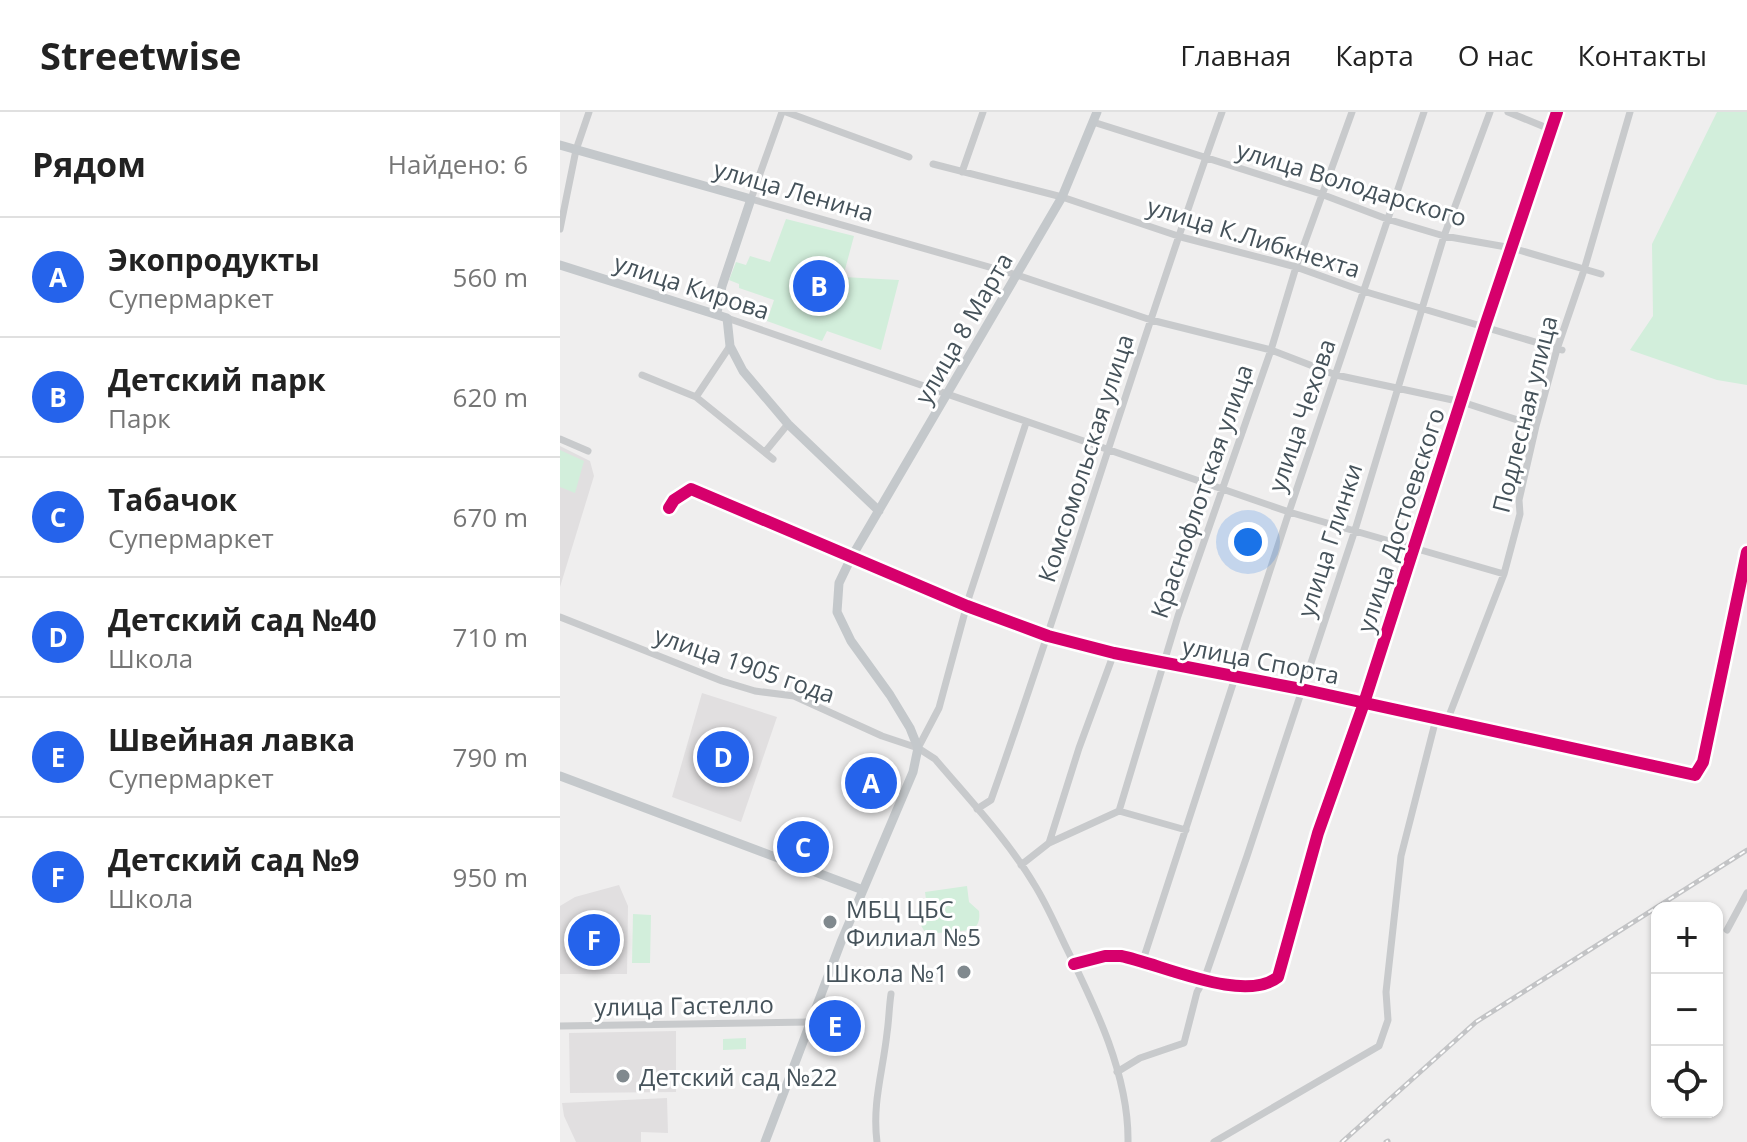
<!DOCTYPE html>
<html lang="ru">
<head>
<meta charset="utf-8">
<style>
  :root { --surface:#fff; --page:#f2f2f2; --text:#222; --muted:#767676; --line:#e0e0e0; --accent:#2563eb }
  body { margin:0; font-family:"Open Sans",sans-serif; background:var(--page); color:var(--text) }
  .controls { position:absolute; right:24px; bottom:24px; display:grid; overflow:hidden; border-radius:16px; box-shadow:0 2px 6px #0004 }
  .controls button { width:72px; height:72px; display:grid; place-items:center; padding:0; border:0; border-bottom:2px solid var(--line); background:var(--surface); color:var(--text); font:40px sans-serif }
  .you { position:absolute; left:688px; top:430px; width:28px; height:28px; margin:-20px; border:6px solid #fff; border-radius:50%; background:#1a73e8; box-shadow:0 0 0 12px #1a73e833 }
  .badge { display:grid; place-items:center; width:52px; height:52px; border-radius:50%; background:var(--accent); color:#fff; font-size:26px; font-weight:700 }
  .pin { position:absolute; translate:-50% -50%; border:4px solid #fff; box-shadow:0 2px 8px #0006 }
  .list { margin:0; padding:0; list-style:none }
  h2 { display:flex; justify-content:space-between; align-items:center; height:104px; margin:0; padding:0 32px; font-size:34px }
  h2 small { font-size:26px; font-weight:400; color:var(--muted) }
  .list li { display:grid; grid-template-columns:52px 1fr auto; gap:24px; align-items:center; box-sizing:border-box; height:120px; padding:0 32px; border-top:2px solid var(--line) }
  .list b { display:block; font-size:30px; white-space:nowrap }
  .list p { margin:0; font-size:26px; white-space:nowrap; color:var(--muted) }
  .list em { font-size:26px; font-style:normal; color:var(--muted) }
  .icon { flex:none; width:44px; height:44px; fill:none; stroke:currentColor; stroke-width:2; stroke-linecap:round; stroke-linejoin:round }
  .map { position:relative; flex:none; width:1187px; height:1030px; overflow:hidden }
  header { display:flex; align-items:center; gap:48px; box-sizing:border-box; height:112px; padding:0 40px; background:var(--surface); border-bottom:2px solid var(--line) }
  header strong { font-size:38px }
  nav { display:flex; gap:44px; margin-inline-start:auto; font-size:28px }
  main { display:flex }
  aside { flex:1; background:var(--surface) }
  .map>svg:first-child { display:block }
</style>
</head>
<body>
<header>
<strong>Streetwise</strong>
<nav><a>Главная</a><a>Карта</a><a>О нас</a><a>Контакты</a></nav>
</header>
<main>
<aside>
<h2>Рядом<small>Найдено: 6</small></h2>
<ul class="list">
<li><span class="badge">A</span><div><b>Экопродукты</b><p>Супермаркет</p></div><em>560 m</em></li>
<li><span class="badge">B</span><div><b>Детский парк</b><p>Парк</p></div><em>620 m</em></li>
<li><span class="badge">C</span><div><b>Табачок</b><p>Супермаркет</p></div><em>670 m</em></li>
<li><span class="badge">D</span><div><b>Детский сад №40</b><p>Школа</p></div><em>710 m</em></li>
<li><span class="badge">E</span><div><b>Швейная лавка</b><p>Супермаркет</p></div><em>790 m</em></li>
<li><span class="badge">F</span><div><b>Детский сад №9</b><p>Школа</p></div><em>950 m</em></li>
</ul>
</aside>
<div class="map">
<svg width="1187" height="1030" viewBox="0 0 1187 1030">
  <rect width="100%" height="100%" fill="#efeeee"/>
  <path fill="#e1dfe0" d="M0,334L30,349L34,364L0,475Z
    M142,581L217,605L181,710L112,685Z
    M59,773L68,794L67,862H0V794L15,785Z
    M116,919V980L10,981L9,921Z
    M107,986L108,1021L81,1020V1030H16L4,1004L2,991Z"/>
  <path fill="#d2eedb" d="M1157,0H1187V273L1157,268L1070,238L1093,204L1092,132Z
    M226,107L294,124L283,165L339,168L321,238L267,219L262,229L207,209L214,188L179,176V172L169,168L176,150L186,153L190,144L210,150Z
    M0,338L24,349L15,381L0,375Z
    M407,774L409,790L419,799C420,807 419,813 412,818L366,822L359,810L361,801L367,795L365,780Z
    M73,802L91,803L90,851H72Z
    M186,926V937L163,938V927Z"/>
  <g fill="none" stroke-linecap="round" stroke-linejoin="round">
    <path stroke="#c8cacc" stroke-width="7" d="M222,0L191,87L457,163L591,208L711,238L776,263L902,290L976,314
      M226,0L349,45
      M948,0L992,18
      M533,10L761,82L827,107L884,124L952,136L1041,162
      M373,52L502,85L621,125L736,155L803,179L1002,238
      M402,60L423,0
      M0,117L16,38L29,0
      M167,206L729,400L944,462
      M82,263L136,285L213,347
      M136,285L170,234
      M0,327L28,339
      M205,340L228,312
      M109,396L114,388L131,377L407,494L488,524L554,541L741,577L1135,663L1143,650L1187,440
      M0,505L162,569L195,579L234,584L322,624L358,636L375,647C409,687 447,727 474,772C486,791 495,812 505,833C534,892 569,962 568,1030
      M887,609L944,462L960,402L959,388L976,314L997,237L1024,158L1070,0
      M358,636L379,596L409,485L466,311
      M417,697L431,688C512,460 580,228 662,0
      M559,699L626,718
      M489,731L559,699L618,504L711,238L736,155L792,0
      M461,753L489,731L519,636L554,541
      M1167,818L1187,781
      M583,848L729,400L864,0
      M514,852L545,844H561C601,852 684,892 718,865L758,721L804,591L925,214L997,0
      M0,914L249,910
      M557,960L580,946L624,931L637,880L644,868L687,744L795,418L884,124L930,0
      M317,1030C312,991 323,959 327,921C329,908 329,895 331,882
      M654,1030L819,934L828,908L826,880L841,744L876,607"/>
    <path stroke="#c4c8cb" stroke-width="9" d="M0,33L191,87L162,174L157,201
      M0,153L167,206L170,234L183,259L228,312L319,399
      M0,664L303,778
      M205,1030L281,830L353,660L358,636L350,616L330,583L291,529L277,500L279,471L291,446L502,85L537,0"/>
    <g stroke="#c3c4c6" stroke-width="5">
      <path id="rail" d="M782,1030L916,910L1187,738
        M826,1030L828,1029"/>
    </g>
    <use href="#rail" stroke="#fff" stroke-width="2" stroke-dasharray="6" stroke-linecap="butt"/>
    <g stroke="#fff" stroke-width="17">
      <path id="cycleway" d="M109,396L114,388L131,377L407,494L488,524L554,541L741,577L1135,663L1143,650L1187,440
        M514,852L545,844H561C601,852 684,892 718,865L758,721L804,591L925,214L997,0"/>
    </g>
    <use href="#cycleway" stroke="#d6006c" stroke-width="12"/>
  </g>
  <g fill="#80898e" stroke="#fff" stroke-width="3">
    <circle cx="270" cy="810" r="8"/>
    <circle cx="404" cy="860" r="8"/>
    <circle cx="63" cy="964" r="8"/>
  </g>
  <g text-anchor="middle" dominant-baseline="central" stroke-width="6" stroke-linejoin="round" paint-order="stroke">
    <g font-size="24" fill="#45525a" stroke="#fff">
      <text transform="translate(792 71) rotate(17)">улица Володарского</text>
      <text transform="translate(234 78) rotate(16)">улица Ленина</text>
      <text transform="translate(694 125) rotate(17)">улица К.Либкнехта</text>
      <text transform="translate(132 174) rotate(18)">улица Кирова</text>
      <text transform="translate(403 216) rotate(-60)">улица 8 Марта</text>
      <text transform="translate(964 302) rotate(-76)">Подлесная улица</text>
      <text transform="translate(741 303) rotate(-71)">улица Чехова</text>
      <text transform="translate(525 346) rotate(-72)">Комсомольская улица</text>
      <text transform="translate(641 379) rotate(-71)">Краснофлотская улица</text>
      <text transform="translate(840 408) rotate(-72)">улица Достоевского</text>
      <text transform="translate(769 428) rotate(-72)">улица Глинки</text>
      <text transform="translate(701 548) rotate(11)">улица Спорта</text>
      <text transform="translate(185 552) rotate(19)">улица 1905 года</text>
      <text transform="translate(124 893) rotate(-1)">улица Гастелло</text>
    </g>
    <g font-size="24" fill="#45525a" stroke="#fff" text-anchor="start">
      <text x="286" y="796">МБЦ ЦБС<tspan x="286" dy="28">Филиал №5</tspan></text>
      <text x="388" y="860" text-anchor="end">Школа №1</text>
      <text x="79" y="964">Детский сад №22</text>
    </g>
  </g>
</svg>
<div class="controls">
<button>+</button>
<button>−</button>
<button><svg class="icon" aria-label="locate" viewBox="0 0 24 24"><circle cx="12" cy="12" r="6"/><path d="M12 2v4M12 18v4M2 12h4M18 12h4"/></svg></button>
</div>
<div class="you"></div>
<div class="pin badge" style="left:311px;top:671px">A</div>
<div class="pin badge" style="left:259px;top:174px">B</div>
<div class="pin badge" style="left:243px;top:735px">C</div>
<div class="pin badge" style="left:163px;top:645px">D</div>
<div class="pin badge" style="left:275px;top:914px">E</div>
<div class="pin badge" style="left:34px;top:828px">F</div>
</div>
</main>
</body>
</html>
